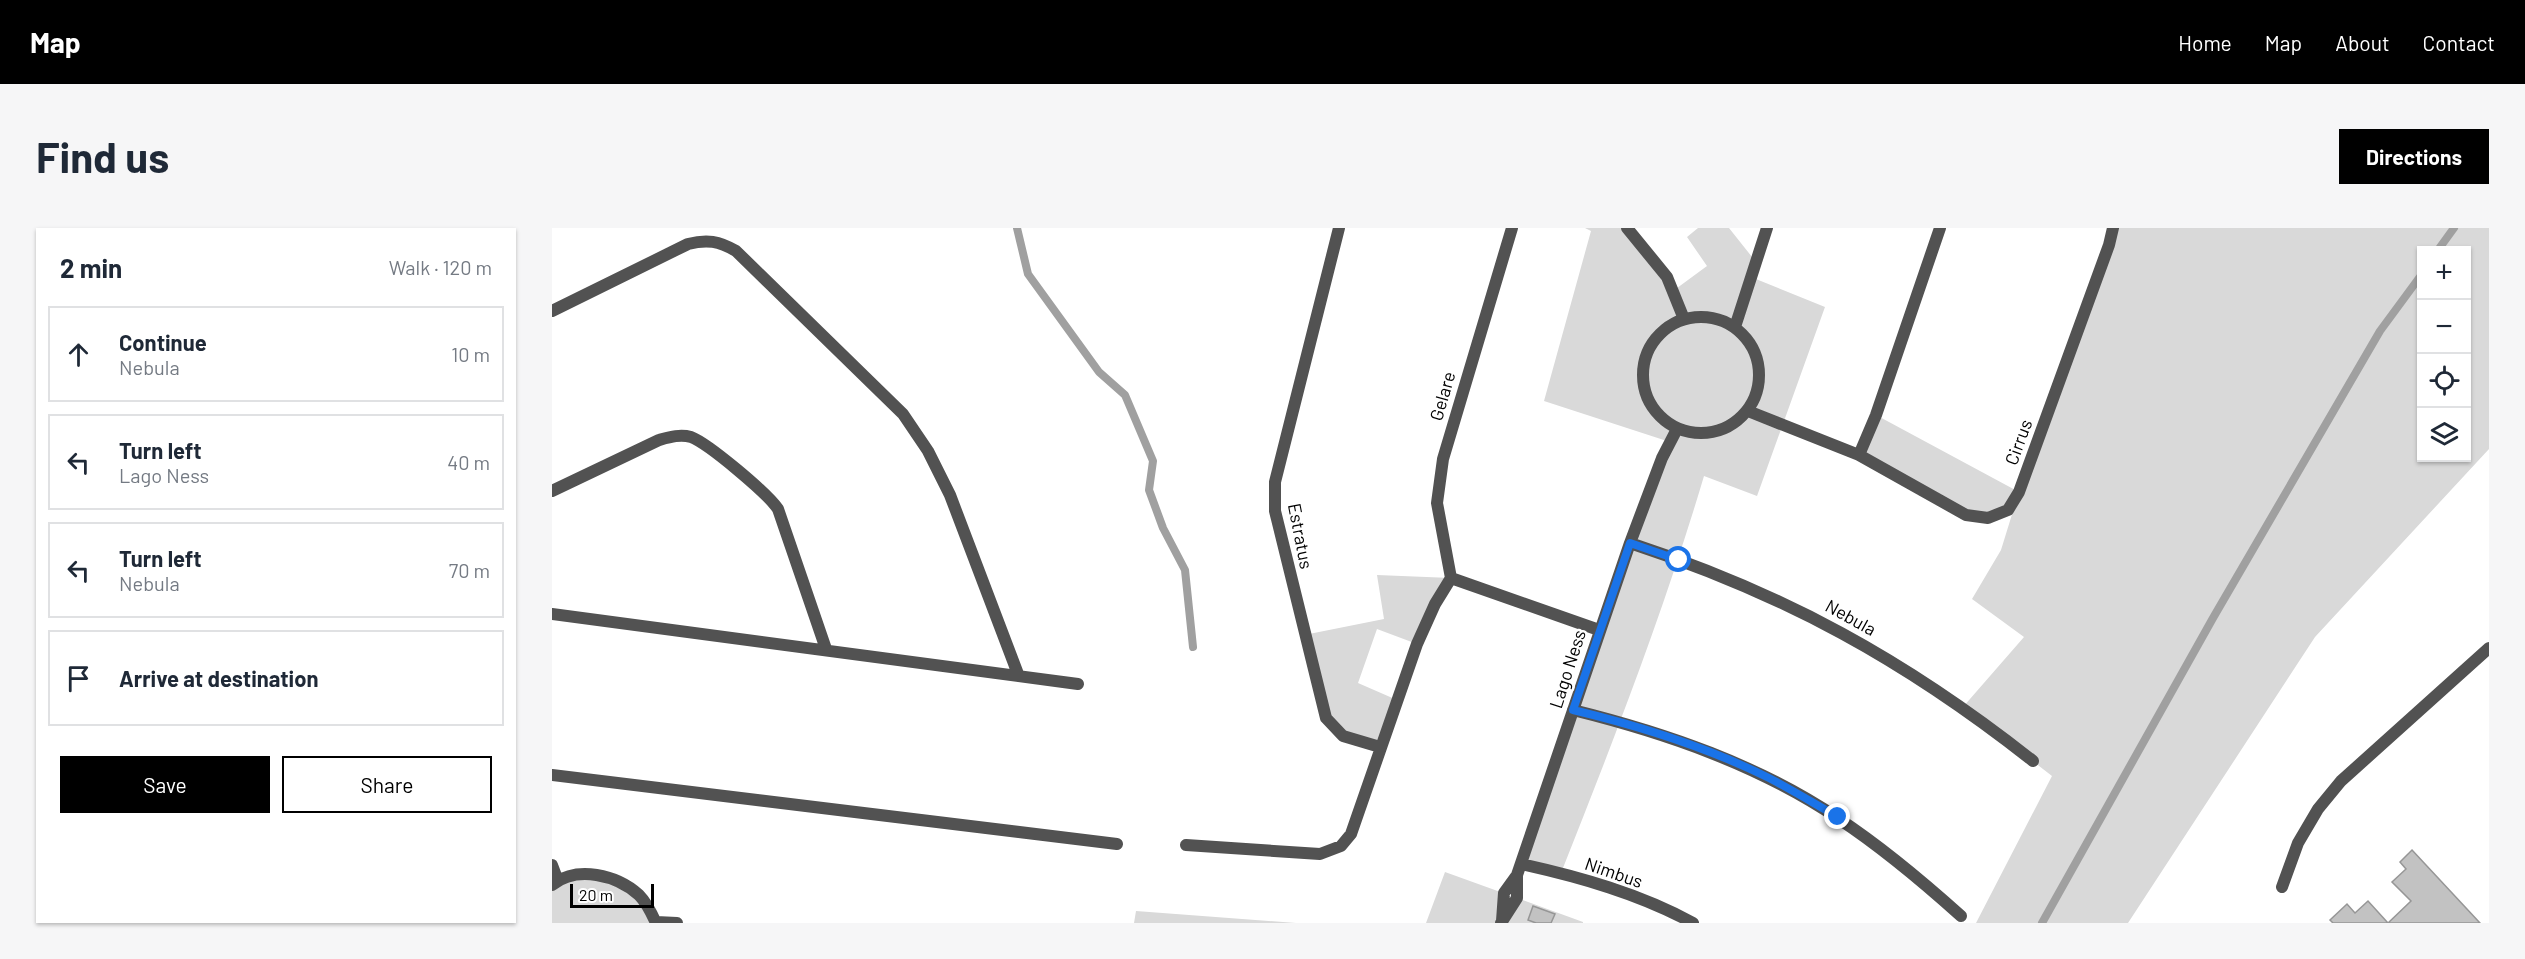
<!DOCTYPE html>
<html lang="en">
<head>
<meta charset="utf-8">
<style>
  :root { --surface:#fff; --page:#f6f6f7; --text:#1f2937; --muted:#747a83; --line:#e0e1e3; --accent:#000 }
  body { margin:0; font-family:Barlow,sans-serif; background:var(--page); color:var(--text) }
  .controls { position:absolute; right:18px; top:18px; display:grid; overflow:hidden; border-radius:0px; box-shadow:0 2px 4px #0004 }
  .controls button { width:54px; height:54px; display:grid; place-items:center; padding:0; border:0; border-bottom:2px solid var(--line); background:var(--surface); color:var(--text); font:30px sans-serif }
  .scale { position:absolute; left:18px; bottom:15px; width:84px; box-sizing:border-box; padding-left:6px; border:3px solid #000; border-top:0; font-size:16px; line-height:21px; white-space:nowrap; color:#000; -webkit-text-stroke:4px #fff; paint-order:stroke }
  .stop { position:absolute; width:18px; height:18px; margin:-14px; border:4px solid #1a73e8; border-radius:50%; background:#fff }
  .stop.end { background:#1a73e8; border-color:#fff; box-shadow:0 2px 6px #0008 }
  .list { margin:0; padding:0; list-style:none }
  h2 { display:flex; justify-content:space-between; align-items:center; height:78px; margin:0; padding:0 24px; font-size:26px }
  h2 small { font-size:20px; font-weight:400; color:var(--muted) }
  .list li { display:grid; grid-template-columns:39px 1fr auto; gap:18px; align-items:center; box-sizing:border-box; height:96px; margin:0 12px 12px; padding:0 12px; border:2px solid var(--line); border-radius:0px }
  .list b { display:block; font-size:22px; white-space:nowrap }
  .list p { margin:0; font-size:20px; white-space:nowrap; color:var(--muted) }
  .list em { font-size:20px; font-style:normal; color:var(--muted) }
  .actions { display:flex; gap:12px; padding:18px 24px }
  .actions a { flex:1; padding:14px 0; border:2px solid var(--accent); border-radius:0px; text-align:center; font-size:21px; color:var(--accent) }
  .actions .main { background:var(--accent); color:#fff }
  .icon { flex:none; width:33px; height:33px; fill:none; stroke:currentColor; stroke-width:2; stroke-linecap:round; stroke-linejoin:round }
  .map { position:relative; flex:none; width:1937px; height:695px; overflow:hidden; border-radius:0px }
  header { display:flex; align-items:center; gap:36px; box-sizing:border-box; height:84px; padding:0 30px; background:var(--accent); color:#fff }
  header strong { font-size:28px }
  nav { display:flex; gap:33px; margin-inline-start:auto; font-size:21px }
  .intro { display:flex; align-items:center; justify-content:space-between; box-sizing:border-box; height:144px; padding:0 36px }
  h1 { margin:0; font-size:42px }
  .button { padding:15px 27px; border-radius:0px; background:var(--accent); color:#fff; font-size:21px; font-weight:700 }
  main { display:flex; gap:36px; padding:0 36px }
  aside { flex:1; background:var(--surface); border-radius:0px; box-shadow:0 2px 4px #0004 }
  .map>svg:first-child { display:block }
</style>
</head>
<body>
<header>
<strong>Map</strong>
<nav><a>Home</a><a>Map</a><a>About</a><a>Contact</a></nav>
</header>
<div class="intro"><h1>Find us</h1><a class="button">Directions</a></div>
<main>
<aside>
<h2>2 min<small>Walk · 120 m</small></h2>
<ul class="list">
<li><svg class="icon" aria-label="ahead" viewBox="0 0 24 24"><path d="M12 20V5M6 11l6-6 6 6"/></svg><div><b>Continue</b><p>Nebula</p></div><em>10 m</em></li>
<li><svg class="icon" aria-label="left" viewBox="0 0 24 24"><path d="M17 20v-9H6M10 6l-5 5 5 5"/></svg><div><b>Turn left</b><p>Lago Ness</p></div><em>40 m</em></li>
<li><svg class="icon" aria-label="left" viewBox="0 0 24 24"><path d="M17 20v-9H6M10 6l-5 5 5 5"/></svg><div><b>Turn left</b><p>Nebula</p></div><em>70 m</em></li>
<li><svg class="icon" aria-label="arrive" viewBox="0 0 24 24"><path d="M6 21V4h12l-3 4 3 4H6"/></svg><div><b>Arrive at destination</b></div></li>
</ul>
<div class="actions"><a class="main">Save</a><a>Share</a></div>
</aside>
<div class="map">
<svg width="1937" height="695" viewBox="0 0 1937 695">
  <rect width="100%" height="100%" fill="#fff"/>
  <path fill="#d9d9d9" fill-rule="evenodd" d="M1033,0H1075L1121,63L1155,38L1135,9L1146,0H1177L1204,34L1199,49L1273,79L1205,268L1152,248C1112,383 1061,514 1009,645L969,636L1118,214L992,173L1039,3Z
    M1561,0H1937V221L1763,409L1576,695H1424L1500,548L1411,479L1472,409L1420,371L1449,322L1466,267L1456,282L1414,287L1307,227L1324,187L1467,264ZM1870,22H1914V230H1870Z
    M825,347L899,350L865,416L825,401L806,455L845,472L828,519L791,508L774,490L752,407L832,391Z
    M893,644L1031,694V695H874Z
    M35,646L88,668L104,695H0V657Z
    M584,683L744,695H582Z"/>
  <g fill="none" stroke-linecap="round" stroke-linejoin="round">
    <path stroke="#a0a0a0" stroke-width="8" d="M465,0L476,46L547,144L573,167L601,233L597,262L611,300L633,342L641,419
      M1886,22L1902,0
      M1490,695L1661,390L1828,103L1870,46"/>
  </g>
  <path fill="#c2c2c2" stroke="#969696" stroke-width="1.5" d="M1860,622L1928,695H1781L1778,692L1795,676L1803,685L1816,673L1836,695L1859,673L1840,654L1854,641L1848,634Z
    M981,678L1003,686L999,695H984L976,692Z"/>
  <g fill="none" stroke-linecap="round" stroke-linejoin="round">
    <path stroke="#525252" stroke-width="12" d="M1730,659L1746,615L1766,581L1789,553L1937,420"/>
    <path stroke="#525252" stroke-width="12" d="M787,0L723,254V283L774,490L791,508L828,519
      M1075,0L1115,49L1132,91
      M0,83L136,16C155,11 167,13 184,23L351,186L376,223L398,267L466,446
      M1091 147a58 58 0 1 1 116 0a58 58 0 1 1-116 0Z
      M1183,99L1215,0
      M1196,183L1307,227L1414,287L1436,290L1456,282L1467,264L1557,17L1561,0
      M1307,227L1324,187L1388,0
      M0,263L107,212C118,209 128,206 139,209C157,216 215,265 226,281L274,421
      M1078,315C1233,366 1353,432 1481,533
      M899,350L885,275L891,231L960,0
      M899,350L1047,402
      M0,386L526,456
      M1021,482C1114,505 1207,537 1287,591C1331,620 1370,653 1409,688
      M0,547L565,616
      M634,617L768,626L789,618L799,606L865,416L883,376L899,350
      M969,636C1028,649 1088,666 1141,695
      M0,637L6,653
      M0,657C25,637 65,647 87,667C94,674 100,686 104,695
      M950,693L952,665L965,647
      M104,694L125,695
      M949,695L965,670V647L1078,315L1110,230L1125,201"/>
  </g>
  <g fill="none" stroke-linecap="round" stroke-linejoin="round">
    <path stroke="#1a73e8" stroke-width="8" d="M1127,332L1078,315L1021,482C1088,498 1155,519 1217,550C1240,562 1263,576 1286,589"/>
  </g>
  <g text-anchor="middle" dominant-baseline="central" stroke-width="5" stroke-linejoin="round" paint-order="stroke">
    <g font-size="18" fill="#000" stroke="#fff">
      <text transform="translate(890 168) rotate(-74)">Gelare</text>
      <text transform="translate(1466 214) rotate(-70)">Cirrus</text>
      <text transform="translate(749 308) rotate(79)">Estratus</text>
      <text transform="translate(1299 389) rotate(29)">Nebula</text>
      <text transform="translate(1015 441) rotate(-72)">Lago Ness</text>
      <text transform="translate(1062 644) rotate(19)">Nimbus</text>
    </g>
  </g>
</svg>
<div class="controls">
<button>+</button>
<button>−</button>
<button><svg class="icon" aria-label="locate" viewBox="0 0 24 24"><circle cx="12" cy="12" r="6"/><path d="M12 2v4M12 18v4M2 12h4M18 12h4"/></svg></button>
<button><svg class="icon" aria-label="layers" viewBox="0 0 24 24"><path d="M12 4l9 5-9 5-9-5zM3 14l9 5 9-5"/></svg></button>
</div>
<div class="scale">20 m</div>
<div class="stop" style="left:1127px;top:332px"></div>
<div class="stop end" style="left:1286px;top:589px"></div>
</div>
</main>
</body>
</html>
